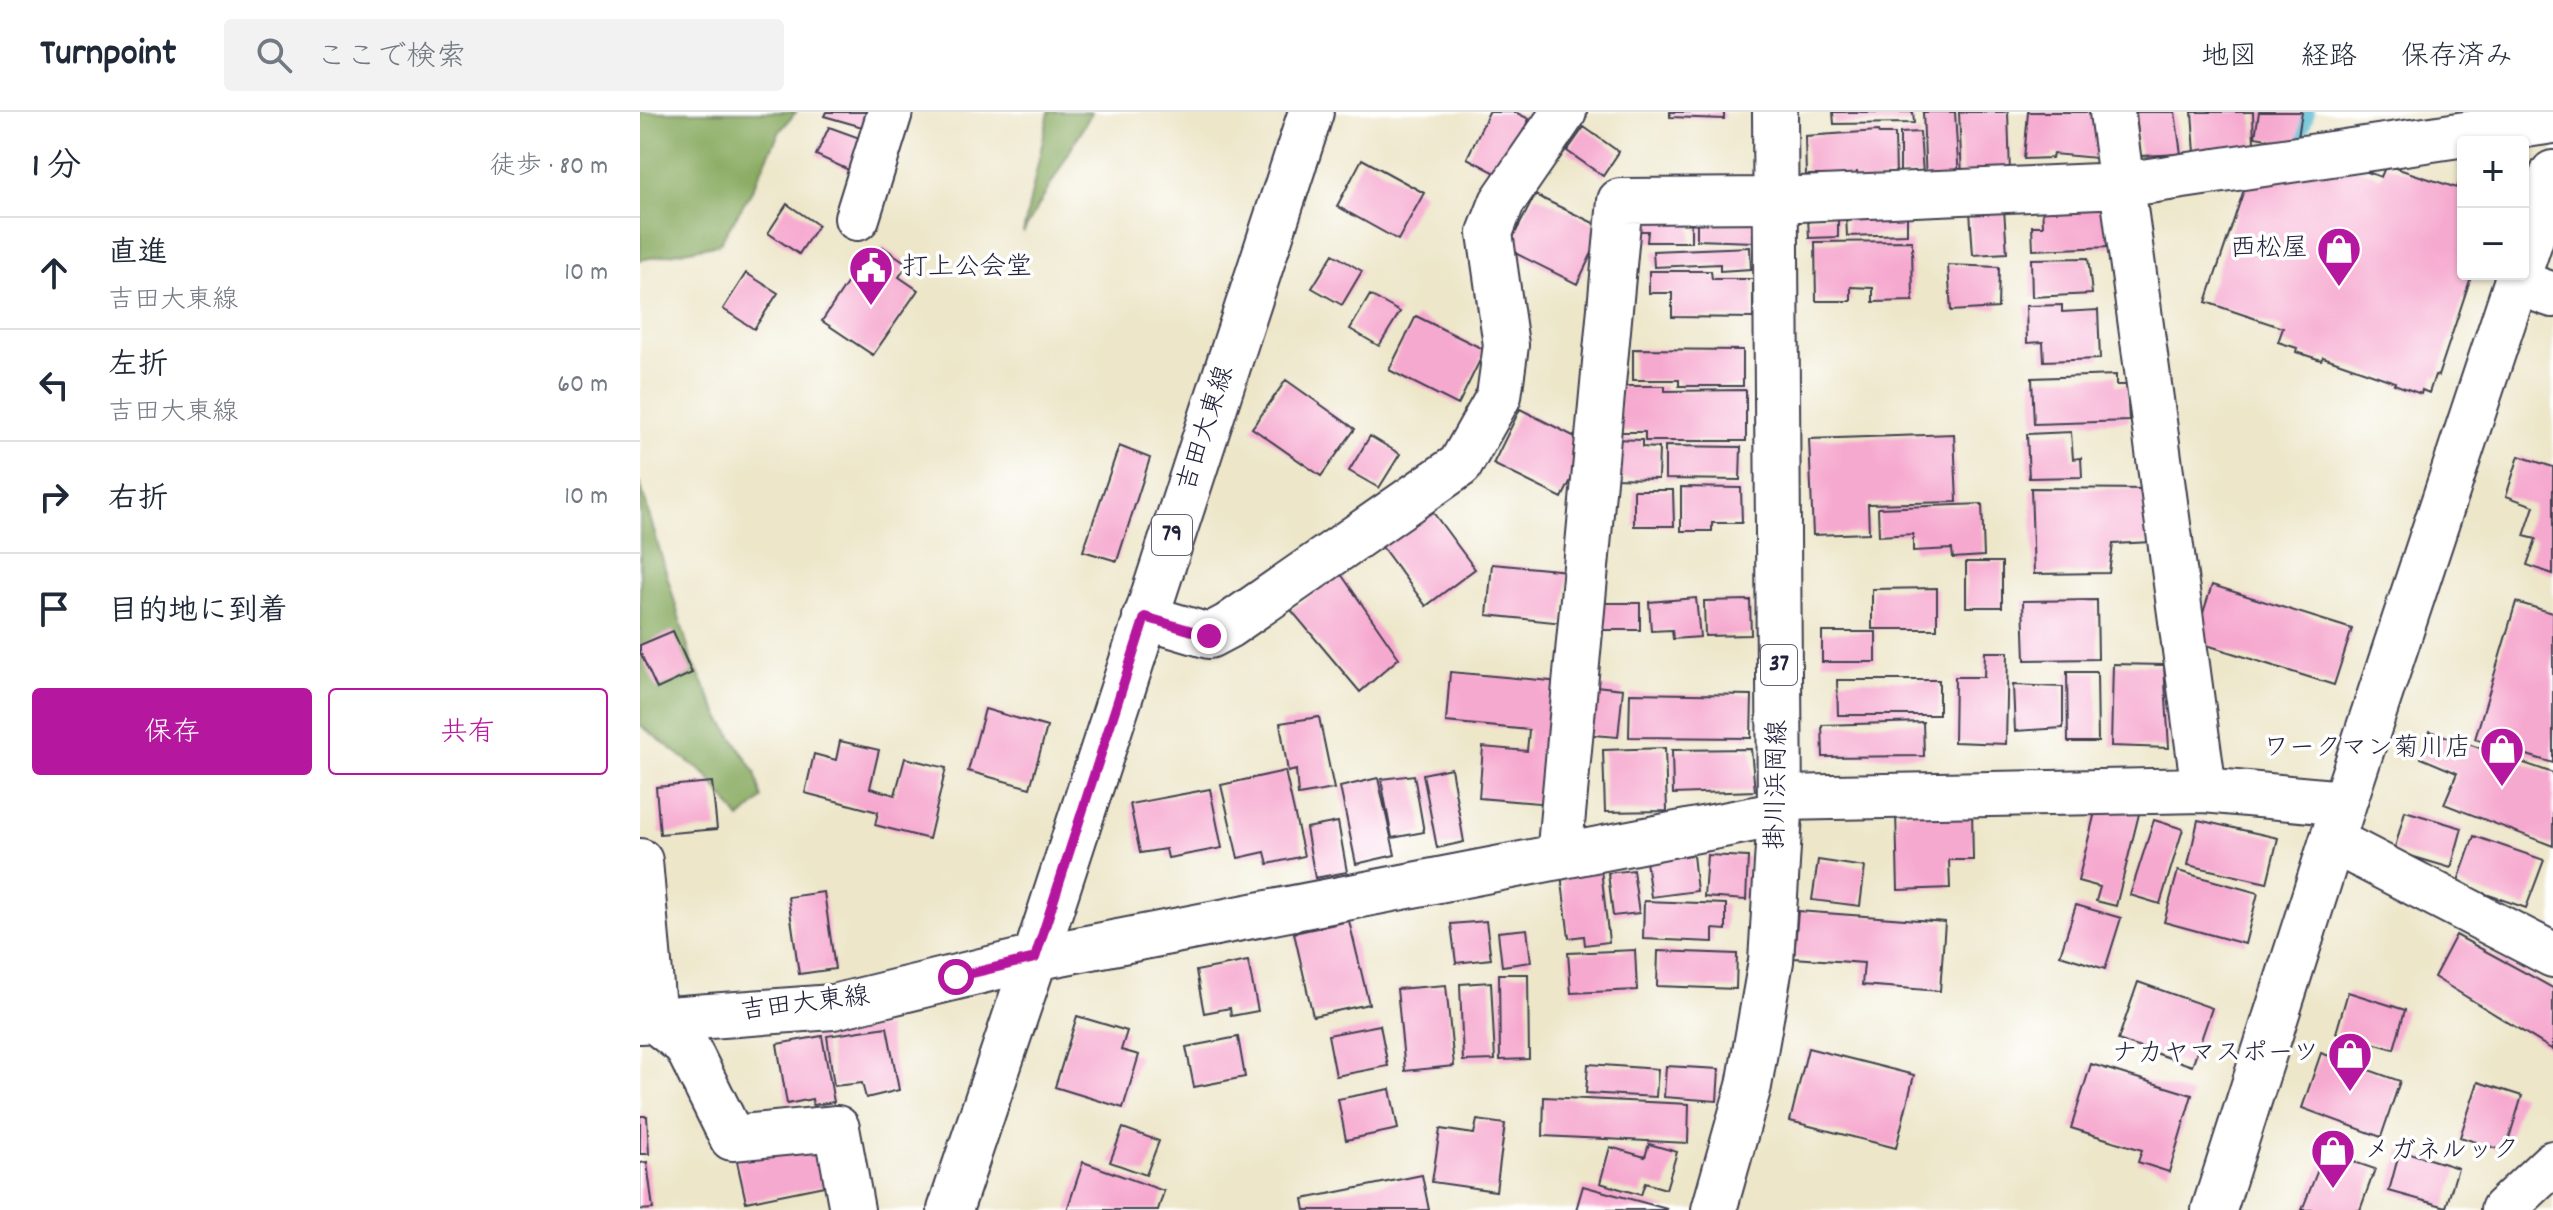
<!DOCTYPE html>
<html lang="ja">
<head>
<meta charset="utf-8">
<style>
  :root { --surface:#fff; --page:#f2f2f3; --text:#1f2937; --muted:#747a83; --line:#e0e1e3; --accent:#b5179e }
  body { margin:0; font-family:Dekko,"Klee One",sans-serif; background:var(--page); color:var(--text) }
  .controls { position:absolute; right:24px; top:24px; display:grid; overflow:hidden; border-radius:8px; box-shadow:0 2px 6px #0004 }
  .controls button { width:72px; height:72px; display:grid; place-items:center; padding:0; border:0; border-bottom:2px solid var(--line); background:var(--surface); color:var(--text); font:40px sans-serif }
  .stop { position:absolute; width:24px; height:24px; margin:-18px; border:6px solid #b5179e; border-radius:50%; background:#fff }
  .stop.end { background:#b5179e; border-color:#fff; box-shadow:0 2px 8px #0008 }
  .list { margin:0; padding:0; list-style:none }
  h2 { display:flex; justify-content:space-between; align-items:center; height:104px; margin:0; padding:0 32px; font-size:34px }
  h2 small { font-size:26px; font-weight:400; color:var(--muted) }
  .list li { display:grid; grid-template-columns:52px 1fr auto; gap:24px; align-items:center; box-sizing:border-box; height:112px; padding:0 32px; border-top:2px solid var(--line) }
  .list b { display:block; font-size:30px; white-space:nowrap }
  .list p { margin:0; font-size:26px; white-space:nowrap; color:var(--muted) }
  .list em { font-size:26px; font-style:normal; color:var(--muted) }
  .actions { display:flex; gap:16px; padding:24px 32px }
  .actions a { flex:1; padding:18px 0; border:2px solid var(--accent); border-radius:8px; text-align:center; font-size:28px; color:var(--accent) }
  .actions .main { background:var(--accent); color:#fff }
  .icon { flex:none; width:44px; height:44px; fill:none; stroke:currentColor; stroke-width:2; stroke-linecap:round; stroke-linejoin:round }
  .map { position:relative; flex:none; width:1913px; height:1098px; overflow:hidden }
  header { display:flex; align-items:center; gap:48px; box-sizing:border-box; height:112px; padding:0 40px; background:var(--surface); border-bottom:2px solid var(--line) }
  header strong { font-size:38px }
  nav { display:flex; gap:44px; margin-inline-start:auto; font-size:28px }
  .search { width:560px; height:72px; background:var(--page); display:flex; align-items:center; gap:20px; box-sizing:border-box; padding:0 28px; border-radius:8px; color:var(--muted); font-size:30px }
  main { display:flex }
  aside { flex:1; background:var(--surface) }
  .map>svg:first-child { display:block }
</style>
</head>
<body>
<header>
<strong>Turnpoint</strong>
<div class="search"><svg class="icon" aria-label="search" viewBox="0 0 24 24"><circle cx="10" cy="10" r="6"/><path d="M15 15l6 6"/></svg>ここで検索</div>
<nav><a>地図</a><a>経路</a><a>保存済み</a></nav>
</header>
<main>
<aside>
<h2>1 分<small>徒歩 · 80 m</small></h2>
<ul class="list">
<li><svg class="icon" aria-label="ahead" viewBox="0 0 24 24"><path d="M12 20V5M6 11l6-6 6 6"/></svg><div><b>直進</b><p>吉田大東線</p></div><em>10 m</em></li>
<li><svg class="icon" aria-label="left" viewBox="0 0 24 24"><path d="M17 20v-9H6M10 6l-5 5 5 5"/></svg><div><b>左折</b><p>吉田大東線</p></div><em>60 m</em></li>
<li><svg class="icon" aria-label="right" viewBox="0 0 24 24"><path d="M7 20v-9h11M14 6l5 5-5 5"/></svg><div><b>右折</b></div><em>10 m</em></li>
<li><svg class="icon" aria-label="arrive" viewBox="0 0 24 24"><path d="M6 21V4h12l-3 4 3 4H6"/></svg><div><b>目的地に到着</b></div></li>
</ul>
<div class="actions"><a class="main">保存</a><a>共有</a></div>
</aside>
<div class="map">
<svg width="1913" height="1098" viewBox="0 0 1913 1098">
  <rect width="100%" height="100%" fill="#fff"/>
  <filter id="ink" filterUnits="userSpaceOnUse"><feTurbulence type="fractalNoise" baseFrequency=".0125" numOctaves="2"/><feDisplacementMap in="SourceGraphic" scale="16" xChannelSelector="R" yChannelSelector="G"/><feConvolveMatrix kernelMatrix="1 2 1 2 8 2 1 2 1" color-interpolation-filters="sRGB"/></filter>
  <filter id="wash" filterUnits="userSpaceOnUse"><feTurbulence type="fractalNoise" baseFrequency=".006" numOctaves="4" result="noise"/><feDisplacementMap in="SourceGraphic" scale="32" xChannelSelector="R" yChannelSelector="G"/><feGaussianBlur stdDeviation="1.8" result="paint"/><feColorMatrix in="noise" values="0 0 0 0 0 0 0 0 0 0 0 0 0 0 0 0 0 1.4 0 .05"/><feComposite in="paint" operator="in"/></filter>
  <g filter="url(#wash)">
    <rect width="100%" height="100%" fill="#ede6c9"/>
    <path fill="#86a95d" stroke="#54664c" stroke-width="2" d="M0,0H156L140,19L110,82L79,132L0,148Z
      M409,0H452L383,121Z
      M0,371L52,549L81,607L115,660L122,687L100,707L66,663L0,613Z"/>
    <g fill="none" stroke-linecap="round" stroke-linejoin="round">
      <path stroke="#50b7ce" stroke-width="12" d="M1658,33L1669,0"/>
    </g>
    <g id="blocks">
      <path fill="#f6a9cf" d="M186,0H231L226,16L184,4Z
        M849,0H875L889,7L861,64L827,46Z
        M1030,0H1084V7L1030,5Z
        M1193,0H1273L1274,11L1194,12Z
        M1283,0H1315L1319,69L1286,70Z
        M1319,0H1368L1370,62L1322,66Z
        M1388,0H1457L1456,46L1413,42L1412,46L1384,47Z
        M1496,0H1535L1541,42L1500,44Z
        M1552,0H1613L1614,34L1555,41Z
        M1619,0H1662L1657,32L1615,25Z
        M189,15L228,29L215,61L176,43Z
        M944,15L979,40L963,64L927,39Z
        M1238,19L1239,22H1255L1256,65L1217,74V59L1216,70L1184,71V63H1166L1165,24Z
        M1280,20L1283,63L1260,64V21Z
        M722,47L784,81L758,128L697,94Z
        M1708,53L1741,65L1746,53L1817,76L1823,60V162H1832L1798,264L1795,263L1789,281L1782,278L1781,282L1754,272L1755,270L1683,245L1681,248L1656,240L1657,236L1638,230L1643,216L1566,190L1607,69Z
        M895,83L964,116L937,172L867,137Z
        M1468,85L1471,135L1393,138L1392,114H1403L1402,87Z
        M147,92L178,113L159,142L128,121Z
        M1364,97L1367,141L1333,143L1330,99Z
        M995,102L1051,103V130H1007L1008,119H995Z
        M1057,102L1115,104L1114,130L1057,128Z
        M1206,102H1267V122L1207,124Z
        M1198,104V125L1169,126L1168,105Z
        M1272,129L1273,189L1233,190V176L1211,175V189H1176L1175,130Z
        M243,135L268,152L259,165L278,178L233,243L182,209L223,147L233,149Z
        M1110,135L1111,157L1080,159V152L1014,155L1013,139Z
        M693,142L722,159L702,193L672,176Z
        M1448,146L1452,182L1392,185L1391,147Z
        M1308,153L1359,155L1358,196L1311,199Z
        M1009,159H1071L1072,167H1113V206L1032,205V181H1009Z
        M106,161L138,181L114,217L83,197Z
        M730,183L760,200L739,234L710,217Z
        M1422,193V200L1458,198L1460,247L1404,249L1403,230L1387,231L1386,194Z
        M776,204L845,238L818,293L749,258Z
        M993,237L1103,238V274H1039V268H993Z
        M1476,263V273H1487L1489,309L1394,312L1392,266Z
        M646,268L715,317L681,364L612,316Z
        M980,274H1025V279L1106,278V329H1005V320H980Z
        M880,297L949,332L922,386L853,352Z
        M1431,320L1433,347L1441,346L1442,365L1389,366L1387,322Z
        M1314,322L1317,390L1228,392L1229,421L1173,423L1169,327Z
        M730,324L760,342L739,376L709,359Z
        M973,327L1002,328V335L1019,336L1018,367L972,366Z
        M479,334L510,346L477,449L443,439Z
        M1025,334L1101,335L1100,368L1025,367Z
        M1879,344L1913,355V462L1887,453L1896,427L1884,424L1894,394L1866,384Z
        M1041,375L1101,376L1102,411H1072V419H1041Z
        M1391,376L1511,377L1512,430L1473,432L1469,461L1394,462Z
        M994,378H1033L1034,414H994Z
        M1342,392L1344,444L1313,446L1312,437L1273,439V422L1239,424L1238,396Z
        M789,395L835,457L786,494L740,432Z
        M1326,450H1362V495H1326Z
        M852,452L928,459L923,511L847,503Z
        M701,462L759,546L720,580L651,498Z
        M1572,473L1712,517L1694,573L1554,529Z
        M1297,476V517H1232V477Z
        M1056,486L1060,525L1033,527L1032,518L1011,519L1009,490Z
        M1110,488L1111,523L1065,524L1064,489Z
        M1457,488L1458,547L1385,548L1383,489Z
        M1876,490L1913,501V651L1835,627Z
        M955,491H1000V518H954Z
        M33,519L52,561L17,577L0,540V533Z
        M1182,520H1236V550H1182Z
        M1345,540H1368L1366,632L1314,630L1315,565H1344Z
        M1473,552L1524,553L1529,636L1471,634Z
        M810,560L921,570L911,692L839,686L843,635L887,639L889,618L806,610Z
        M1427,560H1457L1458,630H1428Z
        M1197,568H1299V603H1198Z
        M946,573L983,577L978,625L941,622Z
        M1373,573L1423,575V616L1375,619Z
        M990,581L1112,583L1111,626L989,625Z
        M345,597L407,615L390,676L328,659Z
        M679,605L694,677L658,683L656,658L648,660L640,611Z
        M1283,610L1284,644L1183,645L1182,613Z
        M1790,619L1913,661V734L1804,692L1817,661L1781,646Z
        M200,629L239,638L230,676L255,683L265,646L306,656L289,727L235,713L238,700L165,681L174,642L196,648Z
        M1025,636L1027,699L965,700L963,638Z
        M1111,637L1115,679L1033,682L1032,638Z
        M811,656L824,730L797,736L783,662Z
        M645,659L664,744L628,752L625,740L598,746L581,673Z
        M774,663L784,720L752,726L741,667Z
        M738,666L755,743L716,752L700,675Z
        M72,670L77,717L20,722L16,675Z
        M570,677L582,736L528,746L526,737L500,741L490,692Z
        M1457,692L1499,702L1476,794L1456,789L1460,775L1438,769Z
        M1332,698L1333,748H1309L1310,776L1258,778L1256,700Z
        M1765,699L1822,716L1811,756L1754,739Z
        M1514,708L1543,717L1520,792L1490,783Z
        M1558,708L1638,726L1627,771L1548,753Z
        M698,710L707,760L675,766L666,716Z
        M1834,724L1904,748L1886,796L1817,772Z
        M1053,743L1057,779L1011,785L1006,749Z
        M1067,743L1108,745L1106,788L1064,785Z
        M1178,748L1225,755L1220,794L1172,788Z
        M961,757L969,830L945,833L944,824L929,826L921,762Z
        M993,758L999,801L973,804L968,761Z
        M1538,759L1618,781L1605,832L1524,810Z
        M184,780L195,857L159,862L148,785Z
        M1004,789L1086,792V818L1073,817V830L1003,827Z
        M1436,793L1481,806L1465,857L1420,843Z
        M1158,799L1305,810L1300,879L1222,873L1224,851L1154,846Z
        M709,809L729,892L673,904L654,821Z
        M846,809L851,847L816,851L811,812Z
        M887,817L891,850L862,854L858,820Z
        M1816,823L1913,876V938L1794,865Z
        M995,838L997,878L931,881L928,841Z
        M1018,839L1097,842L1096,877L1017,874Z
        M608,849L618,899L591,904L590,896L564,901L556,859Z
        M859,862H888L889,947L860,948Z
        M851,870L855,948L823,949L820,872Z
        M1498,870L1572,896L1552,954L1478,928Z
        M806,873L814,954L765,959L757,877Z
        M1708,880L1765,898L1754,937L1696,921Z
        M437,904L487,919L481,938L499,943L483,996L415,975Z
        M740,913L748,954L696,964L688,923Z
        M247,915L259,978L226,986L222,971L194,974L187,924Z
        M182,924L194,990L173,993L172,987L147,992L137,932Z
        M598,925L605,965L554,975L546,935Z
        M1168,936L1274,963L1256,1036L1150,1009Z
        M1681,941L1760,969L1741,1025L1662,996Z
        M948,952L1018,957L1016,985L946,981Z
        M1451,952L1552,983L1529,1060L1498,1050L1502,1038L1431,1016Z
        M1026,954L1079,957L1077,989L1024,985Z
        M1838,970L1882,984L1865,1039L1820,1025Z
        M750,977L758,1017L706,1028L698,987Z
        M904,985L1049,992L1048,1031L903,1024Z
        M0,1004H7L9,1042H0Z
        M837,1008L865,1012L856,1079L792,1070L800,1017L834,1022Z
        M483,1016L519,1029L506,1063L470,1050Z
        M185,1028L194,1072L106,1090L96,1045Z
        M1009,1032L1037,1040L1026,1077L1005,1071L1001,1083L960,1071L970,1035L1005,1045Z
        M1760,1038L1818,1056L1806,1095L1749,1079Z
        M1685,1040L1735,1057L1720,1098H1662Z
        M7,1050L13,1097L0,1098V1051Z
        M443,1050L524,1079L518,1098H427Z
        M782,1063L789,1098H665L663,1087Z
        M943,1074L1027,1097L1026,1098H936Z"/>
    </g>
  </g>
  <g filter="url(#ink)">
    <use href="#blocks" fill-opacity="0" stroke="#403f50" stroke-width="2"/>
    <g fill="none" stroke-linecap="round" stroke-linejoin="round">
      <g stroke="#403f50" stroke-width="48">
        <path id="minor" d="M1472,0L1564,678
          M217,106L250,0
          M1883,150L1913,61
          M1876,170L1913,183
          M505,505L569,524L588,514L820,353L859,284L866,233L850,121L862,90L924,0
          M1140,686L1564,678L1704,691
          M1693,729L1913,843
          M919,745L980,89L1136,88L1482,73L1913,9
          M0,749L14,908L46,933L92,1026L197,1016L212,1098
          M310,1098L395,846L1140,702
          M1574,1098L1704,691L1879,162
          M1863,1098L1913,1051"/>
      </g>
      <g stroke="#403f50" stroke-width="48">
        <path id="major" d="M0,909L193,895L395,846L671,0
          M1074,1098L1109,974L1131,849L1140,702L1135,0"/>
      </g>
      <use href="#minor" stroke="#fff" stroke-width="44"/>
      <use href="#major" stroke="#fff" stroke-width="44"/>
    </g>
  </g>
  <g fill="none" stroke-linecap="round" stroke-linejoin="round" filter="url(#ink)">
    <path stroke="#b5179e" stroke-width="10" d="M316,865L395,846L505,505L569,524"/>
  </g>
  <defs>
    <g id="shop-pin" transform="scale(2.3)"><path d="M0 17L-7.5 6A9.5 9.5 0 1 1 7.5 6Z" fill="#b5179e" stroke="#fff"/><path d="M-5-2.5h2.3a2.7 3.5 0 0 1 5.4 0H5L5.5 6h-11ZM-1.5-2.5h3a1.5 2.3 0 0 0-3 0Z" fill="#fff"/></g>
    <g id="civic-pin" transform="scale(2.3)"><path d="M0 17L-7.5 6A9.5 9.5 0 1 1 7.5 6Z" fill="#b5179e" stroke="#fff"/><path d="M-.6-6.5H3V-4.5H.6V-3L4-1V1h2V6H-6V1h2V-1L-.6-3ZM-1.2 2.5V6h2.4V2.5Z" fill="#fff"/></g>
  </defs>
  <g fill-rule="evenodd">
    <use href="#shop-pin" x="1699" y="137"/>
    <use href="#civic-pin" x="231" y="156"/>
    <use href="#shop-pin" x="1862" y="637"/>
    <use href="#shop-pin" x="1710" y="942"/>
    <use href="#shop-pin" x="1693" y="1039"/>
  </g>
  <g text-anchor="middle" dominant-baseline="central" stroke-width="7" stroke-linejoin="round" paint-order="stroke">
    <g fill="#fff" stroke="#646476" stroke-width="2">
      <rect x="512" y="403" width="40" height="40" rx="6"/>
      <rect x="1121" y="533" width="36" height="40" rx="6"/>
    </g>
    <g font-size="24" font-weight="bold" fill="#22223b">
      <text x="532" y="423">79</text>
      <text x="1139" y="553">37</text>
    </g>
    <g font-size="26" fill="#22223b" stroke="#fff" text-anchor="end">
      <text x="1668" y="137">西松屋</text>
      <text x="262" y="156" text-anchor="start">打上公会堂</text>
      <text x="1831" y="637">ワークマン菊川店</text>
      <text x="1679" y="942">ナカヤマスポーツ</text>
      <text x="1724" y="1039" text-anchor="start">メガネルック</text>
    </g>
    <g font-size="26" fill="#22223b" stroke="#fff">
      <text transform="translate(567 317) rotate(-72)">吉田大東線</text>
      <text transform="translate(1138 673) rotate(-89)">掛川浜岡線</text>
      <text transform="translate(165 893) rotate(-7)">吉田大東線</text>
    </g>
  </g>
</svg>
<div class="controls">
<button>+</button>
<button>−</button>
</div>
<div class="stop" style="left:316px;top:865px"></div>
<div class="stop end" style="left:569px;top:524px"></div>
</div>
</main>
</body>
</html>
